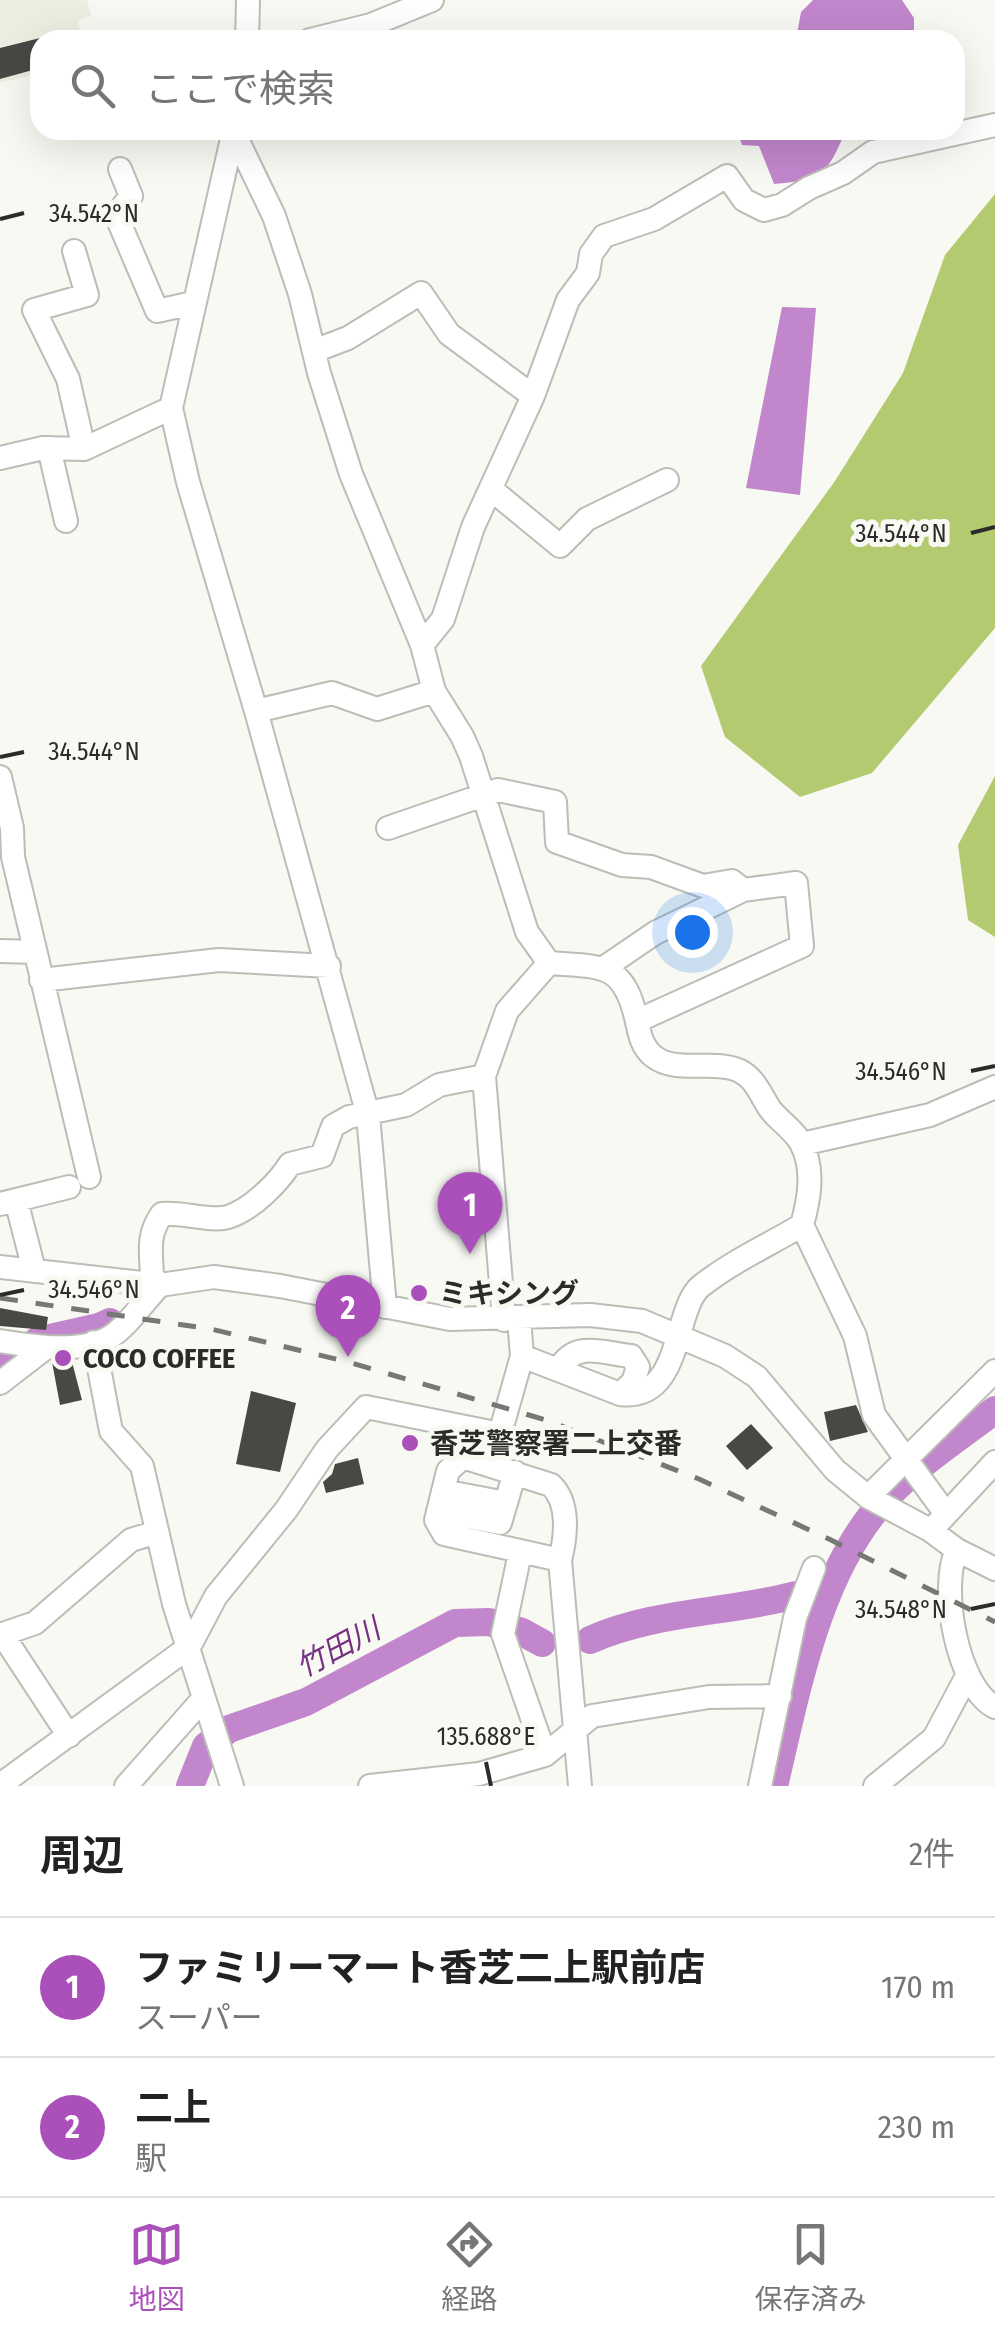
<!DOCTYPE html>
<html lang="ja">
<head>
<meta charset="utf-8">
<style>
  :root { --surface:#fff; --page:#f2f2f2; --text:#222; --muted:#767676; --line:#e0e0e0; --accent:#ab4fba }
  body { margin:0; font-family:"Fira Sans Condensed","Noto Sans JP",sans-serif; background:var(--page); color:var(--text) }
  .you { position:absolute; left:692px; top:932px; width:35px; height:35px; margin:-25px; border:8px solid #fff; border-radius:50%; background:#1a73e8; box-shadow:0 0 0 15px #1a73e833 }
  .badge { display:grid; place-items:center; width:65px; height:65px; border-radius:50%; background:var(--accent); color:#fff; font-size:32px; font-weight:700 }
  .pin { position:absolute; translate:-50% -82px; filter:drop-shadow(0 2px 5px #0008) }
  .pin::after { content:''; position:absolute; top:52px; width:35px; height:30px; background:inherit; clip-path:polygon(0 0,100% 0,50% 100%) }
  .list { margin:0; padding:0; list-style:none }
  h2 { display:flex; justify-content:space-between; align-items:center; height:130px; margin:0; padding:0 40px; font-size:42px }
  h2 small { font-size:32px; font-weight:400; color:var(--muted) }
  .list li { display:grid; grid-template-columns:65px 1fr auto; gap:30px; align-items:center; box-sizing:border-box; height:140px; padding:0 40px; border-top:2px solid var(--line) }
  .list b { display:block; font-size:38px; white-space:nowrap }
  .list p { margin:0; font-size:32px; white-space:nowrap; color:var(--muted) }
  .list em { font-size:32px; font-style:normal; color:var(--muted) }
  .icon { flex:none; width:55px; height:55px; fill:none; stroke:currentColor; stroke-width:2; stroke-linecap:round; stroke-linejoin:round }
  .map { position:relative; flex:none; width:995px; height:1786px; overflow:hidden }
  .search { position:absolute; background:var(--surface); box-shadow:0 10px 40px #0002; left:30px; right:30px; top:30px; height:110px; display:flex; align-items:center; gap:25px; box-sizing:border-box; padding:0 35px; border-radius:30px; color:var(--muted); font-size:38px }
  .sheet { height:410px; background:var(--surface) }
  nav { display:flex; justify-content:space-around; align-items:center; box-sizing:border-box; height:140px; border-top:2px solid var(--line); background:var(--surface); font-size:28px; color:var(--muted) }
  nav a { display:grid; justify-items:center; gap:5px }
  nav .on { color:var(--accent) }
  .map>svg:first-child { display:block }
</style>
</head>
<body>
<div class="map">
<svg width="995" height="1786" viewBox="0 0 995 1786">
  <rect width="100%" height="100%" fill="#f7f9f2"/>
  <path fill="#ebefe1" d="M0,0H87L91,16L78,20L82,40H40V73L0,83Z"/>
  <path fill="#b4ca70" d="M995,194V628L872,773L800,797L725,737L701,666L835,481L903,373L945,255Z
    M995,776V937L968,920L958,845Z"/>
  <path fill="#c286cc" d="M813,0H902L914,18V40H796L801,12Z
    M749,130H846C827,174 824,180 774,184L759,146L742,145L740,139Z
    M782,307L816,308L800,495L746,488Z"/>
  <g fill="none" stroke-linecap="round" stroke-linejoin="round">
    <path stroke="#c286cc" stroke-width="28" d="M0,1371L37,1341L99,1327L110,1322
      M590,1640C654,1611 728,1613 796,1595
      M190,1786L206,1746L229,1729L306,1702L455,1623L489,1622L522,1632L542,1643
      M774,1786C797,1690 818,1570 887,1497C918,1464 960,1437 995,1410"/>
  </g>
  <path fill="#484944" d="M40,38V68L0,79V48Z
    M0,1308L48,1317L46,1330L0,1326Z
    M52,1362H72L82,1400L60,1405Z
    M251,1391L296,1403L280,1472L236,1464Z
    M856,1405L868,1432L830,1441L824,1412Z
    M751,1424L773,1448L747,1470L726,1446Z
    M358,1458L364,1484L326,1493L323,1482L332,1474L335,1464Z"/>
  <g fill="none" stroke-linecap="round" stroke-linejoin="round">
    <g stroke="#bbbdb6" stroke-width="26">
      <path id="minor" d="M247,40L248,0
        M310,40L371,25L432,0
        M234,130L171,408L188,482L256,711L368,1115L385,1307
        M234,133L274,216L300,294L319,373L351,474L422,645L434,691
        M120,169L131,196L116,215L157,311L193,303
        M74,251L87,295L34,310L68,379L84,449
        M314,351L348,338L421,293L449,334L533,396L473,527L443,619L422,645
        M533,396L568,300L588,273L591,254L604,236L654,219L727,176L744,200L764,210L782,205L809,188L843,173L873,152L995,125
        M49,448L66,521
        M0,458L43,448L84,449L171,408
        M492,490L560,546L587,519L667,480
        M256,711L332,693L377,709L434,691L462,736L471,756L527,932L549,963
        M0,777L12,828L13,857L89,1177
        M388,828L498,790L555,802L557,842L622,865L651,867L703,886L732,881L743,890
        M0,951L35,952
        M605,967L655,933L743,890L796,883L802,946L637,1021
        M41,980L219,960L329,966
        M802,1144L930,1115L995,1087
        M16,1200L34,1270
        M0,1204L69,1187
        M802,1225L855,1336L874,1415L946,1514
        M0,1267L160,1285L214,1277L280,1286L450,1319L590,1315L642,1321L725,1356L757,1377L835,1470L868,1497L930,1530L957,1550L995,1569
        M160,1285L152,1276C151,1251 147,1235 162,1214C183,1212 211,1222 228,1217C251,1210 278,1183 290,1164L322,1156L333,1126L349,1117L406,1105L439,1085L484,1076
        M504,1320L484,1076L507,1011L549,963C603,967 624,962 637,1022C640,1035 642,1047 653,1056C676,1074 709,1060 735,1069C754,1075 760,1094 770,1109C779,1121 794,1130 801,1143C815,1169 809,1200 802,1225C769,1245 731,1262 701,1286C673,1308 683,1402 620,1394L522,1356
        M0,1341C31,1346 81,1354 110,1337C128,1326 145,1300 160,1285
        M94,1342L111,1431L142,1466L174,1604L232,1786
        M559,1369C575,1340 602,1353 631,1356L638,1367L633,1382L620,1394
        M0,1383L44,1349
        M496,1448L522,1356L519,1319
        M443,1491L506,1503
        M868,1497L995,1371
        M438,1511L500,1523L515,1472
        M936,1525L995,1462
        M957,1550C939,1586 957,1688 995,1707
        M520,1553L503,1634L545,1755
        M560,1560L444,1534L436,1520L448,1471L463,1457L551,1485C570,1503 566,1537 560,1560L580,1786
        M2,1634L69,1736
        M0,1635L35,1623L131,1540L157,1532
        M0,1785L189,1647L216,1596L286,1510L327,1449L366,1407L500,1434
        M126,1786L203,1699
        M370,1786L479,1774L545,1755L592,1716L709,1697L780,1696
        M760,1786L795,1618L814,1568
        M875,1786L934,1738L967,1676"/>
    </g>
    <use href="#minor" stroke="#fff" stroke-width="22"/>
    <path stroke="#767874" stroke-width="5" stroke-dasharray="18 18" stroke-linecap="butt" d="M0,1298L211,1329L348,1362L546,1420L699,1479L829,1539L995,1622"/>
  </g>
  <path fill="none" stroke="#2b2c2a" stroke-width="4" d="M0,219L24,213M971,533L995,527M0,757L24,752M971,1071L995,1066M0,1295L24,1290M971,1609L995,1604M486,1762L491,1786"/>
  <g fill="#ab4fba" stroke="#f7f9f2" stroke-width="4">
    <circle cx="419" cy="1293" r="10"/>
    <circle cx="63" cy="1358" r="10"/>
    <circle cx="410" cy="1443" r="10"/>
  </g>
  <g text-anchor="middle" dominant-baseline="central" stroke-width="10" stroke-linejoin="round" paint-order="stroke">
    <g font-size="28" font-weight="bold" fill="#2b2c2a" stroke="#f7f9f2" text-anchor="start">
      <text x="439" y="1293">ミキシング</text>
      <text x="83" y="1358">COCO COFFEE</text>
      <text x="430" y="1443">香芝警察署二上交番</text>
    </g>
    <g font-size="30" font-style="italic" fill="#773083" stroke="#f7f9f2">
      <text transform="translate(338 1648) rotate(-28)">竹田川</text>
    </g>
  </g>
  <g font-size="25" text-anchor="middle" fill="#2b2c2a" stroke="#f7f9f2" stroke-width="10" stroke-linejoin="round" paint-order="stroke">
    <text x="94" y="222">34.542°N</text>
    <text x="901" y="542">34.544°N</text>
    <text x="94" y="760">34.544°N</text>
    <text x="901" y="1080">34.546°N</text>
    <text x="94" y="1298">34.546°N</text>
    <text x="901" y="1618">34.548°N</text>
    <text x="486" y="1745">135.688°E</text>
  </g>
</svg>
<div class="you"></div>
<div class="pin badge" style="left:470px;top:1254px">1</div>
<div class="pin badge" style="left:348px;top:1357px">2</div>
<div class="search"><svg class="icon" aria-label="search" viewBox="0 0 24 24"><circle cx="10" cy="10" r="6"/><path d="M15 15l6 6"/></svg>ここで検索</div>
</div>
<section class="sheet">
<h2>周辺<small>2件</small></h2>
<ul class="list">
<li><span class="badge">1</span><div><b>ファミリーマート香芝二上駅前店</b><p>スーパー</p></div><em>170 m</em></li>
<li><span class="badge">2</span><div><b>二上</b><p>駅</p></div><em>230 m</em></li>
</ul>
</section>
<nav>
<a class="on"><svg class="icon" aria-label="map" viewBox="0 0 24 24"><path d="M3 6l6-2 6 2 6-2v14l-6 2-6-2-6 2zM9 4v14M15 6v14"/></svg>地図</a>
<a><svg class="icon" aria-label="directions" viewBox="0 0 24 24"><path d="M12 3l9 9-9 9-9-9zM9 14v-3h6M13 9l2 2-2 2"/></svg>経路</a>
<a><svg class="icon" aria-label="saved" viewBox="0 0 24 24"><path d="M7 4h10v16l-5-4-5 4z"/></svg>保存済み</a>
</nav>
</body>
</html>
